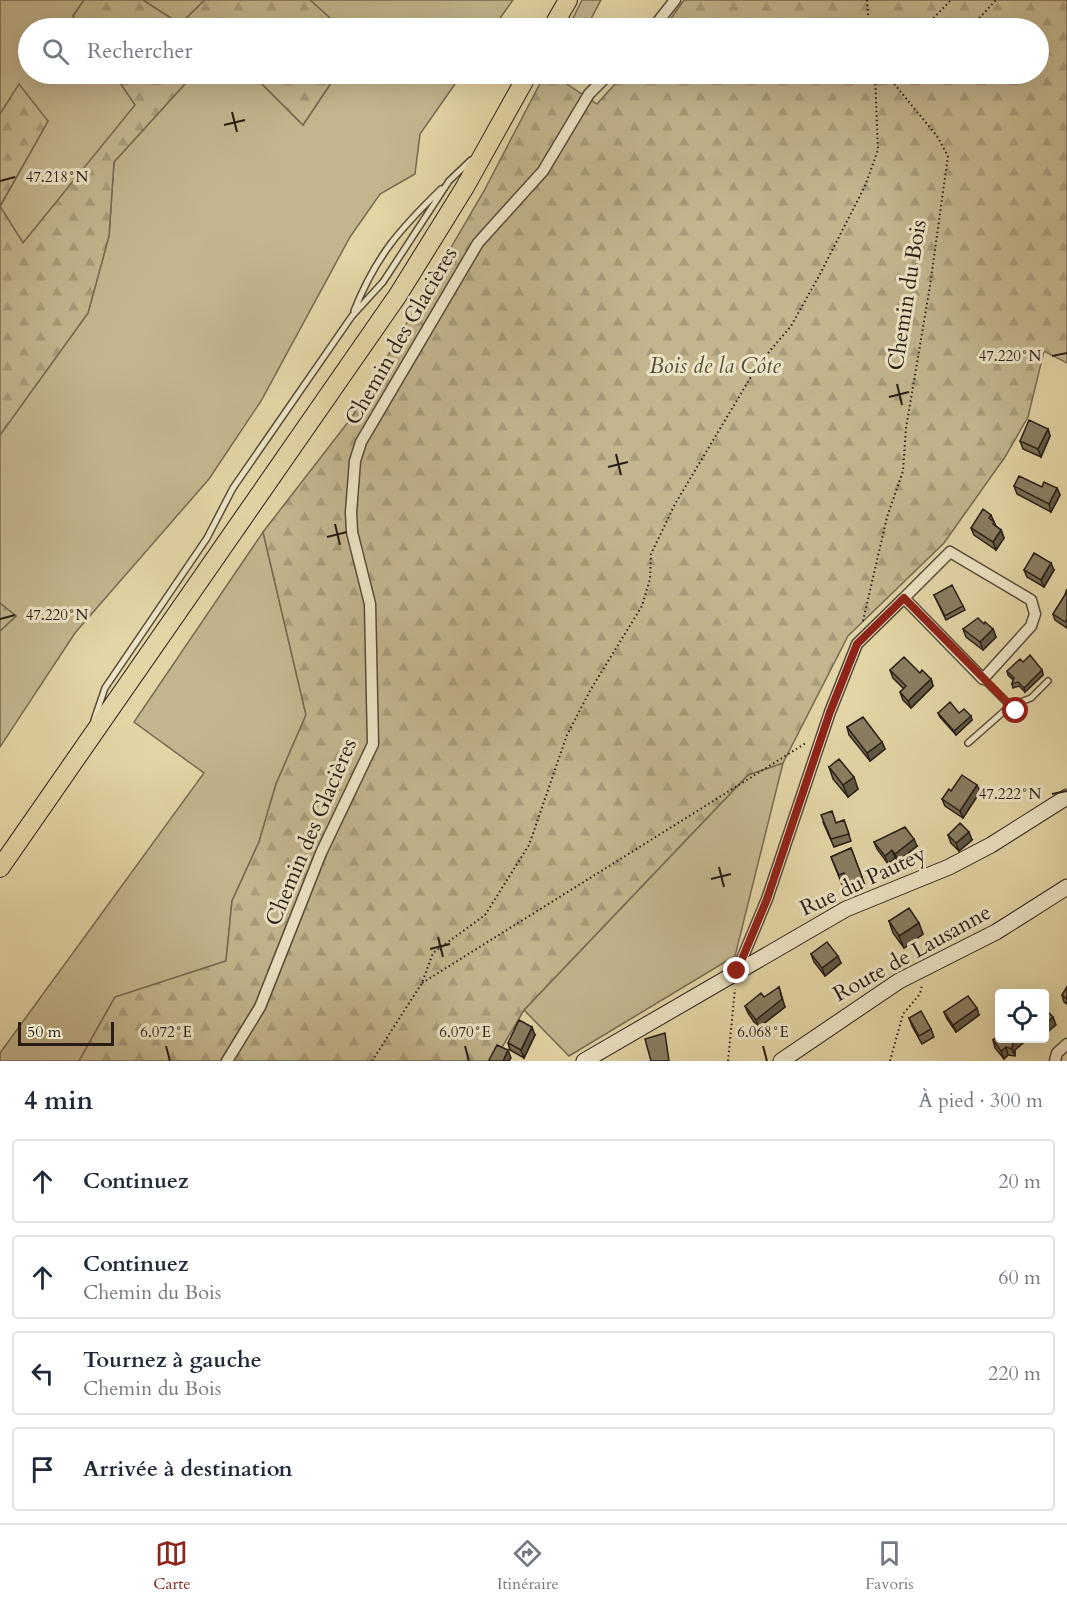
<!DOCTYPE html>
<html lang="fr">
<head>
<meta charset="utf-8">
<style>
  :root { --surface:#fff; --page:#f2f2f3; --text:#1f2937; --muted:#747a83; --line:#e0e1e3; --accent:#8f2418 }
  body { margin:0; font-family:Cardo,serif; background:var(--page); color:var(--text) }
  .controls { position:absolute; right:18px; bottom:18px; display:grid; overflow:hidden; border-radius:6px; box-shadow:0 6px 24px #0002 }
  .controls button { width:54px; height:54px; display:grid; place-items:center; padding:0; border:0; border-bottom:2px solid var(--line); background:var(--surface); color:var(--text); font:30px sans-serif }
  .scale { position:absolute; left:18px; bottom:15px; width:96px; box-sizing:border-box; padding-left:6px; border:3px solid #281e16; border-top:0; font-size:16px; line-height:21px; white-space:nowrap; color:#281e16; -webkit-text-stroke:4px #ede4c5; paint-order:stroke }
  .stop { position:absolute; width:18px; height:18px; margin:-14px; border:4px solid #8f2418; border-radius:50%; background:#fff }
  .stop.end { background:#8f2418; border-color:#fff; box-shadow:0 2px 6px #0008 }
  .list { margin:0; padding:0; list-style:none }
  h2 { display:flex; justify-content:space-between; align-items:center; height:78px; margin:0; padding:0 24px; font-size:26px }
  h2 small { font-size:20px; font-weight:400; color:var(--muted) }
  .list li { display:grid; grid-template-columns:39px 1fr auto; gap:18px; align-items:center; box-sizing:border-box; height:84px; margin:0 12px 12px; padding:0 12px; border:2px solid var(--line); border-radius:6px }
  .list b { display:block; font-size:22px; white-space:nowrap }
  .list p { margin:0; font-size:20px; white-space:nowrap; color:var(--muted) }
  .list em { font-size:20px; font-style:normal; color:var(--muted) }
  .icon { flex:none; width:33px; height:33px; fill:none; stroke:currentColor; stroke-width:2; stroke-linecap:round; stroke-linejoin:round }
  .map { position:relative; flex:none; width:1067px; height:1061px; overflow:hidden }
  .search { position:absolute; background:var(--surface); box-shadow:0 6px 24px #0002; left:18px; right:18px; top:18px; height:66px; display:flex; align-items:center; gap:15px; box-sizing:border-box; padding:0 21px; border-radius:33px; color:var(--muted); font-size:22px }
  .sheet { height:462px; background:var(--surface) }
  nav { display:flex; justify-content:space-around; align-items:center; box-sizing:border-box; height:84px; border-top:2px solid var(--line); background:var(--surface); font-size:16px; color:var(--muted) }
  nav a { display:grid; justify-items:center; gap:3px }
  nav .on { color:var(--accent) }
  .map>svg:first-child { display:block }
</style>
</head>
<body>
<div class="map">
<svg width="1067" height="1061" viewBox="0 0 1067 1061">
  <defs>
    <pattern id="forest-firs" width="22" height="20" patternUnits="userSpaceOnUse" patternTransform="scale(1.5)"><rect width="22" height="20" fill="#c3b68e"/><path d="M5 1l3.5 6h-7zM16 11l3.5 6h-7z" fill="#a89c7a"/></pattern>
  </defs>
  <rect width="100%" height="100%" fill="#e3d5a6"/>
  <filter id="stains"><feTurbulence type="fractalNoise" baseFrequency=".00333" numOctaves="4"/><feColorMatrix values="0 0 0 0 .2 0 0 0 0 .09 0 0 0 0 .02 0 0 0 .5 -.17"/></filter>
  <radialGradient id="worn" r=".72"><stop offset=".6" stop-color="#630" stop-opacity="0"/><stop offset="1" stop-color="#630" stop-opacity=".3"/></radialGradient>
  <path fill="#c3b68e" stroke="#766a52" stroke-width="1.5" d="M0,0H84L73,16L82,28H28V74H114L136,105L23,243L0,207L48,121L0,114Z
    M143,0H205L180,24Z
    M310,0H513L493,28H341Z
    M194,74H252L303,125L337,74H462L420,134L415,174L380,194L350,237L261,401L209,479L75,633L0,747V631L16,616L0,603V435L88,313L109,236L114,162Z
    M263,532L306,715L276,784L259,842L232,901L226,961L115,997L79,1061H0V1053L204,773L134,722Z
    M783,763L735,956L569,1056L524,1010L748,775Z"/>
  <path fill="url(#forest-firs)" stroke="#766a52" stroke-width="1.5" d="M84,0H143L180,24L205,0H310L341,28H82L73,16Z
    M582,0H601L586,28H568Z
    M684,0H1067V363L1044,351L1028,417L1005,457L944,543L848,636L783,763L748,775L524,1010L494,1061H79L115,997L226,961L232,901L259,842L276,784L306,715L263,532L352,417L484,191L545,74H564L561,80L597,104L624,74H1038V28H664Z
    M114,74H194L114,162L109,236L88,313L0,435V114L19,84L48,121L0,206L23,243L135,105Z
    M252,74H337L303,125Z
    M0,603L16,616L0,631Z"/>
  <g fill="none" stroke-linecap="round" stroke-linejoin="round">
    <g stroke="#574c3a" stroke-width="8">
      <path id="lane" d="M354,311C376,256 399,230 441,189
        M983,679L1015,711
        M94,720L105,688L207,538L233,488L352,316L383,282L449,181L471,160
        M968,743L1010,706L1031,698L1048,681"/>
    </g>
    <g stroke="#574c3a" stroke-width="13">
      <path id="street" d="M653,28L675,0
        M737,971L767,899L830,712L857,644L904,598L983,679L1031,626L1035,614L1031,600L950,552L904,598
        M227,1061L260,1007L321,853L373,744L370,604L352,532L351,512L355,461L361,442L478,243L543,171L589,94L609,74
        M1055,1061L1057,1053L1067,1044"/>
    </g>
    <g stroke="#281e16" stroke-width="17">
      <path id="secondary" d="M584,1061L846,909L949,867L991,845L1067,797
        M781,1061L899,981L996,932L1067,887"/>
    </g>
    <g stroke="#281e16" stroke-width="20">
      <path id="primary" d="M552,28L568,0
        M0,868L398,295L465,187L528,74"/>
    </g>
    <path stroke="#281e16" stroke-width="2" stroke-dasharray="1.5 3" stroke-linecap="butt" d="M867,0L869,28
      M924,28L951,0
      M970,28L996,0
      M863,621L887,517L903,471L906,428L930,286L948,156L937,136L886,74
      M422,983L806,743
      M372,1061L422,983L433,953L485,915L529,845L567,735L591,689L642,606L650,579L651,554L675,504L758,365L791,326L819,276L865,186L878,150L875,74
      M728,1061L735,989
      M890,1061L903,1014L920,994L922,985"/>
    <use href="#lane" stroke="#ede4c5" stroke-width="5"/>
    <use href="#street" stroke="#ede4c5" stroke-width="10"/>
    <use href="#secondary" stroke="#ede4c5" stroke-width="15"/>
    <use href="#primary" stroke="#e3d5a6" stroke-width="18"/>
  </g>
  <path fill="#766c53" stroke="#281e16" stroke-width="1.5" d="M1048,429L1050,436L1041,457L1023,449L1020,441Z
    M1014,486L1057,488L1060,495L1051,512L1017,494Z
    M991,515L996,526L1001,530L1004,538L996,550L974,535L971,528Z
    M1024,570H1054L1044,587L1027,577Z
    M1067,589V628L1055,620L1053,614L1065,595Z
    M934,595L963,606L965,610L946,620Z
    M984,624L993,629L996,637L983,650L966,637L963,629Z
    M1023,662L1042,670L1043,675L1025,692L1019,686L1013,688L1012,684L1013,680L1008,675L1007,671Z
    M890,670L920,673L931,679L933,686L911,708L903,700L900,692L904,689L893,678Z
    M938,713H959L972,720L956,735L940,717Z
    M847,727L882,742L885,749L870,761L849,735Z
    M829,767L858,789L848,797L833,779Z
    M951,791L980,792L963,818L945,806L942,799Z
    M844,820L851,841L834,847L823,822L836,823Z
    M948,835L972,840L959,851L951,843Z
    M874,842L917,846L898,861L895,858L888,864L877,849Z
    M851,848L866,888L853,895L848,885L843,887L831,857Z
    M889,921L923,934L904,948L893,933Z
    M811,954L841,963L825,976L814,962Z
    M1067,987V1004L1064,1002L1062,995Z
    M764,997L785,1007L758,1028L748,1013L745,1006Z
    M944,1012L979,1015L956,1032L947,1019Z
    M909,1018L931,1029L934,1037L922,1044L912,1026Z
    M535,1035L524,1058L510,1050L508,1043Z
    M993,1040L1015,1050V1056L1008,1055L1004,1059L995,1048Z"/>
  <path fill="#605844" stroke="#281e16" stroke-width="1.5" d="M1048,429L1050,436L1041,457L1038,449Z
    M1057,488L1060,495L1051,512L1049,504Z
    M1001,530L1004,538L996,550L993,542Z
    M1051,563L1054,570L1044,587L1041,580Z
    M993,629L996,637L983,650L980,642Z
    M1042,670L1043,675L1025,692L1024,688Z
    M931,679L933,686L911,708L908,701Z
    M971,716L972,720L956,735L954,731Z
    M882,742L885,749L870,761L867,753Z
    M854,777L858,789L848,797L843,785Z
    M977,785L980,792L963,818L960,811Z
    M969,832L972,840L959,851L956,843Z
    M914,839L917,846L898,861L895,854Z
    M892,850L895,858L888,864L885,856Z
    M919,923L923,934L904,948L899,936Z
    M838,956L841,963L825,976L822,968Z
    M779,987L785,1007L758,1028L756,1020Z
    M977,1008L979,1015L956,1032L953,1025Z
    M1053,1017L1056,1025L1044,1035V1025Z
    M532,1027L535,1035L524,1058L521,1050Z
    M1017,1038H1029L1015,1050V1056L1012,1049L1013,1042Z
    M1006,1047L1008,1055L1004,1059L1001,1051Z
    M508,1050L511,1058L509,1061H503Z"/>
  <path fill="#897d61" stroke="#281e16" stroke-width="1.5" d="M1029,420L1048,429L1038,449L1020,441Z
    M1019,476L1042,487L1044,482L1057,488L1049,504L1014,486Z
    M983,509L991,515L989,518L994,522L993,524L1001,530L993,542L971,528Z
    M1034,553L1051,563L1041,580L1024,570Z
    M952,585L963,606L945,616L934,595Z
    M1067,589V619L1065,622L1053,614L1065,595Z
    M978,618L984,624L985,622L993,629L980,642L963,629Z
    M1030,655L1042,670L1024,688L1018,682L1012,684L1014,678L1007,671L1020,659L1023,662Z
    M904,657L920,673L922,670L931,679L908,701L900,692L906,686L890,670Z
    M950,702L959,713L964,709L971,716L954,731L938,713Z
    M863,717L882,742L867,753L847,727Z
    M839,759L854,777L843,785L829,767Z
    M962,775L977,785L960,811L942,799L949,789L951,791Z
    M832,811L836,823L844,820L849,834L831,839L821,815Z
    M960,823L969,832L956,843L948,835Z
    M905,827L914,839L895,854L892,850L885,856L874,842Z
    M851,848L862,877L849,883L844,873L839,875L831,857Z
    M909,908L919,923L899,936L889,921Z
    M827,942L838,956L822,968L811,954Z
    M779,987L782,999L756,1020L745,1006L761,993L764,997Z
    M1067,987V999L1062,995Z
    M968,996L977,1008L953,1025L944,1012Z
    M1044,1008L1053,1017L1044,1025Z
    M921,1011L931,1029L919,1036L909,1018Z
    M519,1020L532,1027L521,1050L508,1043Z
    M665,1033L669,1061H651L645,1039Z
    M999,1035V1038H1017L1013,1042L1012,1049L1006,1047L1001,1051L993,1040Z
    M497,1045L508,1050L503,1061H490L489,1060Z"/>
  <g fill="none" stroke-linecap="round" stroke-linejoin="round">
    <path stroke="#8f2418" stroke-width="8" d="M737,971L767,899L830,712L857,644L904,598L1016,711"/>
  </g>
  <path fill="none" stroke="#281e16" stroke-width="2" d="M232,112L237,132M224,125L245,120M0,181L15,177M1052,356L1067,353M897,384L902,405M889,397L909,392M616,454L621,475M608,467L628,462M335,524L340,545M327,537L347,532M0,619L15,615M1052,794L1067,791M719,867L724,887M711,879L731,874M438,937L443,957M430,949L450,944M166,1046L170,1061M465,1046L469,1061M763,1046L767,1061"/>
  <g text-anchor="middle" dominant-baseline="central" stroke-width="6" stroke-linejoin="round" paint-order="stroke">
    <g font-size="22" fill="#281e16" stroke="#ede4c5">
      <text transform="translate(907 295) rotate(-81)">Chemin du Bois</text>
      <text transform="translate(401 336) rotate(-60)">Chemin des Glacières</text>
      <text transform="translate(311 832) rotate(-67)">Chemin des Glacières</text>
      <text transform="translate(863 881) rotate(-25)">Rue du Pautey</text>
      <text transform="translate(912 953) rotate(-29)">Route de Lausanne</text>
    </g>
    <g font-size="22" font-style="italic" fill="#564c3a" stroke="#ede4c5">
      <text x="715" y="366">Bois de la Côte</text>
    </g>
  </g>
  <g font-size="15" text-anchor="middle" fill="#281e16" stroke="#ede4c5" stroke-width="6" stroke-linejoin="round" paint-order="stroke">
    <text x="57" y="182">47.218°N</text>
    <text x="1010" y="361">47.220°N</text>
    <text x="57" y="620">47.220°N</text>
    <text x="1010" y="799">47.222°N</text>
    <text x="166" y="1037">6.072°E</text>
    <text x="465" y="1037">6.070°E</text>
    <text x="763" y="1037">6.068°E</text>
  </g>
  <rect width="100%" height="100%" filter="url(#stains)"/>
  <rect width="100%" height="100%" fill="url(#worn)"/>
</svg>
<div class="controls">
<button><svg class="icon" aria-label="locate" viewBox="0 0 24 24"><circle cx="12" cy="12" r="6"/><path d="M12 2v4M12 18v4M2 12h4M18 12h4"/></svg></button>
</div>
<div class="scale">50 m</div>
<div class="stop" style="left:1016px;top:711px"></div>
<div class="stop end" style="left:737px;top:971px"></div>
<div class="search"><svg class="icon" aria-label="search" viewBox="0 0 24 24"><circle cx="10" cy="10" r="6"/><path d="M15 15l6 6"/></svg>Rechercher</div>
</div>
<section class="sheet">
<h2>4 min<small>À pied · 300 m</small></h2>
<ul class="list">
<li><svg class="icon" aria-label="ahead" viewBox="0 0 24 24"><path d="M12 20V5M6 11l6-6 6 6"/></svg><div><b>Continuez</b></div><em>20 m</em></li>
<li><svg class="icon" aria-label="ahead" viewBox="0 0 24 24"><path d="M12 20V5M6 11l6-6 6 6"/></svg><div><b>Continuez</b><p>Chemin du Bois</p></div><em>60 m</em></li>
<li><svg class="icon" aria-label="left" viewBox="0 0 24 24"><path d="M17 20v-9H6M10 6l-5 5 5 5"/></svg><div><b>Tournez à gauche</b><p>Chemin du Bois</p></div><em>220 m</em></li>
<li><svg class="icon" aria-label="arrive" viewBox="0 0 24 24"><path d="M6 21V4h12l-3 4 3 4H6"/></svg><div><b>Arrivée à destination</b></div></li>
</ul>
</section>
<nav>
<a class="on"><svg class="icon" aria-label="map" viewBox="0 0 24 24"><path d="M3 6l6-2 6 2 6-2v14l-6 2-6-2-6 2zM9 4v14M15 6v14"/></svg>Carte</a>
<a><svg class="icon" aria-label="directions" viewBox="0 0 24 24"><path d="M12 3l9 9-9 9-9-9zM9 14v-3h6M13 9l2 2-2 2"/></svg>Itinéraire</a>
<a><svg class="icon" aria-label="saved" viewBox="0 0 24 24"><path d="M7 4h10v16l-5-4-5 4z"/></svg>Favoris</a>
</nav>
</body>
</html>
